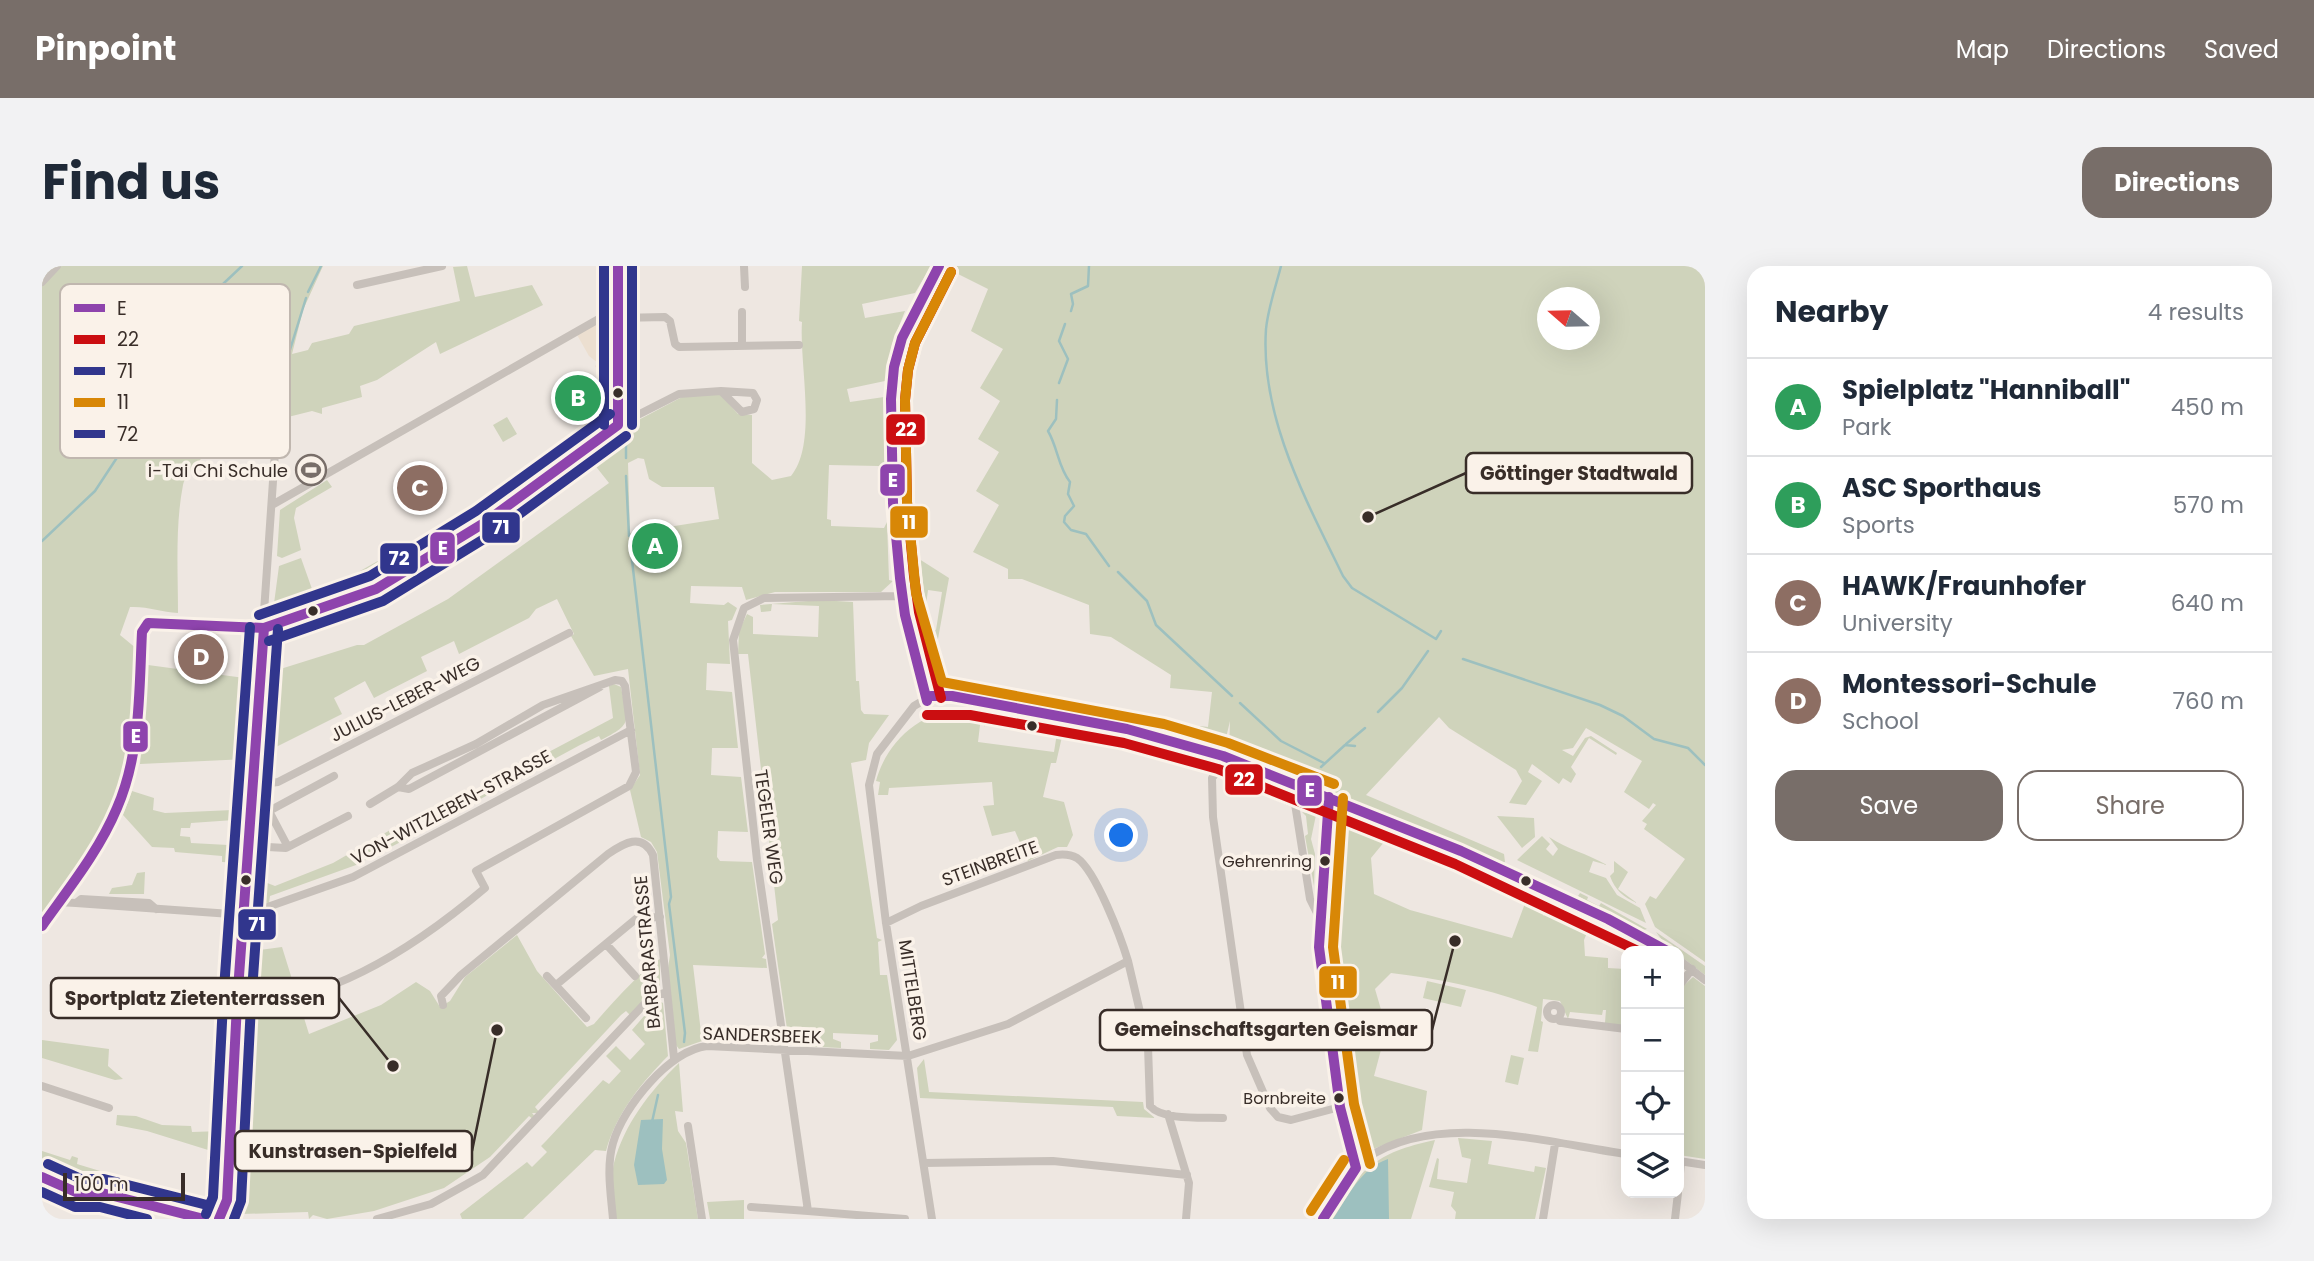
<!DOCTYPE html>
<html lang="en">
<head>
<meta charset="utf-8">
<style>
  :root { --surface:#fff; --page:#f2f2f3; --text:#1f2937; --muted:#747a83; --line:#e0e1e3; --accent:#786e69 }
  body { margin:0; font-family:Poppins,sans-serif; background:var(--page); color:var(--text) }
  .controls { position:absolute; right:21px; bottom:21px; display:grid; overflow:hidden; border-radius:14px; box-shadow:0 7px 28px #0002 }
  .controls button { width:63px; height:63px; display:grid; place-items:center; padding:0; border:0; border-bottom:2px solid var(--line); background:var(--surface); color:var(--text); font:35px sans-serif }
  .compass { position:absolute; left:1495px; top:21px; width:63px; height:63px; border-radius:50%; background:var(--surface); box-shadow:0 7px 28px #0002; rotate:290deg }
  .scale { position:absolute; left:21px; bottom:18px; width:122px; box-sizing:border-box; padding-left:7px; border:4px solid #382d28; border-top:0; font-size:19px; line-height:24px; white-space:nowrap; color:#382d28; -webkit-text-stroke:5px #faf2e9; paint-order:stroke }
  .you { position:absolute; left:1080px; top:570px; width:24px; height:24px; margin:-18px; border:5px solid #fff; border-radius:50%; background:#1a73e8; box-shadow:0 0 0 10px #1a73e833 }
  .badge { display:grid; place-items:center; width:46px; height:46px; border-radius:50%; background:var(--accent); color:#fff; font-size:23px; font-weight:700 }
  .pin { position:absolute; translate:-50% -50%; border:4px solid #fff; box-shadow:0 2px 7px #0006 }
  .list { margin:0; padding:0; list-style:none }
  h2 { display:flex; justify-content:space-between; align-items:center; height:91px; margin:0; padding:0 28px; font-size:30px }
  h2 small { font-size:23px; font-weight:400; color:var(--muted) }
  .list li { display:grid; grid-template-columns:46px 1fr auto; gap:21px; align-items:center; box-sizing:border-box; height:98px; padding:0 28px; border-top:2px solid var(--line) }
  .list b { display:block; font-size:26px; white-space:nowrap }
  .list p { margin:0; font-size:23px; white-space:nowrap; color:var(--muted) }
  .list em { font-size:23px; font-style:normal; color:var(--muted) }
  .actions { display:flex; gap:14px; padding:21px 28px }
  .actions a { flex:1; padding:16px 0; border:2px solid var(--accent); border-radius:21px; text-align:center; font-size:24px; color:var(--accent) }
  .actions .main { background:var(--accent); color:#fff }
  .icon { flex:none; width:38px; height:38px; fill:none; stroke:currentColor; stroke-width:2; stroke-linecap:round; stroke-linejoin:round }
  .map { position:relative; flex:none; width:1663px; height:953px; overflow:hidden; border-radius:21px }
  header { display:flex; align-items:center; gap:42px; box-sizing:border-box; height:98px; padding:0 35px; background:var(--accent); color:#fff }
  header strong { font-size:33px }
  nav { display:flex; gap:38px; margin-inline-start:auto; font-size:24px }
  .intro { display:flex; align-items:center; justify-content:space-between; box-sizing:border-box; height:168px; padding:0 42px }
  h1 { margin:0; font-size:49px }
  .button { padding:18px 32px; border-radius:21px; background:var(--accent); color:#fff; font-size:24px; font-weight:700 }
  main { display:flex; gap:42px; padding:0 42px }
  aside { flex:1; background:var(--surface); border-radius:21px; box-shadow:0 7px 28px #0002 }
  .map>svg:first-child { display:block }
</style>
</head>
<body>
<header>
<strong>Pinpoint</strong>
<nav><a>Map</a><a>Directions</a><a>Saved</a></nav>
</header>
<div class="intro"><h1>Find us</h1><a class="button">Directions</a></div>
<main>
<div class="map">
<svg width="1663" height="953" viewBox="0 0 1663 953">
  <rect width="100%" height="100%" fill="#eee7e1"/>
  <path fill="#cfd3bb" fill-rule="evenodd" d="M0,0H281L261,44L250,88L266,84L270,77L307,68L312,60L418,35L411,1L425,0L433,31L490,19L501,39L398,88L394,76L335,114L318,120L320,131L280,142V148L270,145L242,152C244,131 240,107 244,87L239,84L235,107L212,105L209,94C203,86 195,85 186,89C138,109 168,148 163,183C161,197 144,205 141,219C133,260 136,305 136,347C119,346 105,340 88,341L78,369L95,383C92,420 93,460 85,496C73,556 34,603 0,652Z
    M760,0H889L873,27L820,38L823,52L863,45L850,78L843,115L805,123L808,136L842,131L843,207H838L837,200L787,199L785,253L789,254V260L842,262L845,256L847,314L851,315L839,326H733L704,334L700,321L649,320L648,337L682,339L686,336L695,342L690,354L686,355L688,398L665,397L664,424L690,426L696,482H670L669,509L699,511L706,566L676,565L675,591L678,595L710,596L723,688L720,692L724,693L725,702L651,699L660,775L637,783L634,779L626,702L628,689L615,586L609,576L599,571L588,524L598,509L586,403L552,410L529,370L532,368L515,333L494,343L487,352L417,388L412,375L379,391L385,405L332,432L323,415L292,432L300,448L230,483L234,493L222,492L229,382L232,405L315,379H322L406,333L567,217L544,188L587,159L640,131L678,128L696,148L710,149V197L730,214L749,210C776,178 757,98 760,56L757,55ZM596,192L602,193L607,213L620,221H672L677,253L588,267L586,197Z
    M904,0H1663V696L1613,661L1603,638L1608,630L1614,633L1643,593L1602,563L1605,558L1600,555L1614,539L1611,537L1607,543L1582,526L1600,495L1544,462L1531,482L1520,484L1531,490L1543,472L1549,470L1575,487L1574,489L1547,472L1529,501L1534,508L1529,517L1521,512L1517,518L1490,498L1486,506L1500,515L1484,539L1467,537L1480,515L1474,504L1407,462L1397,451L1324,529L1462,588L1463,596L1458,597L1187,487L1188,455L1183,476L1157,468L1158,460L1166,461L1170,426L1128,422L1129,409L1069,371L1048,368L1047,339L980,313H966V303L931,286L957,239L934,225L957,186L936,173L958,135L938,122L961,83L929,65L946,23L910,5L889,42L883,38ZM1506,32H1548V74H1506Z
    M880,40L887,45L872,78L859,126L854,124C856,93 866,67 880,40Z
    M864,125L863,167L856,174L854,140Z
    M465,151L475,168L461,176L451,159Z
    M863,175L864,220L860,227L856,225L854,190Z
    M285,214L290,221L254,242L252,252L259,284L240,292L235,290L238,244Z
    M459,225L461,230L442,244L445,249L430,260L426,254L379,283L382,290L372,295L368,290L311,321L313,327L303,331L300,326L290,330V334L259,344L257,340L234,348L231,345L237,300L259,292L270,323L297,317Z
    M874,291L907,312L892,395L885,363L894,364L900,326L886,324L882,354C878,338 866,306 874,291Z
    M778,334L811,336L814,415H817L819,444L822,448L847,449L827,477L824,494L809,497L835,672L840,674L836,676L838,709H845L855,774L847,784L828,783V777L836,775V769L791,767V773L799,776V782L756,780L746,770L730,658L736,654L706,388H696L697,365L705,348L711,351V368L776,371L777,340L730,338L729,345L719,346L718,339Z
    M106,399L210,413L205,493L98,498Z
    M572,418L579,421C585,455 593,457 559,474L557,470L538,479L385,562L380,553L571,452L567,420Z
    M1007,434L1047,441L1046,451L1007,443Z
    M1055,442L1117,457L1118,464L1054,452Z
    M920,443L935,444V450L939,451L936,476L1012,486L1016,461L1022,462L1014,497H1009L1001,531L1022,536L1031,569L1025,581H1016L986,595L973,565L950,570L941,540L952,539L950,516L847,522L846,529H836L838,516L834,515C845,475 879,445 920,443Z
    M945,450L971,453V456C985,458 995,456 1010,459V471L1008,464L945,456L942,461Z
    M1177,496L1268,530L1273,535L1275,544L1259,543L1253,531L1181,502L1174,503Z
    M90,525L112,532L111,544L123,547L191,544L192,536H202L199,576L191,568L192,554L149,557L148,562H139L138,570L148,571L149,577L186,579V575L199,582L198,597L180,596V590L133,586L132,582L110,581L81,549Z
    M1260,546L1274,549L1269,573L1273,588L1272,620L1263,570L1266,568L1264,550Z
    M1315,549L1352,564L1329,592L1332,628L1368,644L1470,672L1488,624L1493,626L1489,635L1501,641V650L1506,643L1524,651V655L1527,653L1547,662L1542,674L1543,690L1566,692V702L1583,703L1584,700V760L1563,757L1564,744H1561L1560,749L1528,746L1526,753L1518,735L1501,733L1499,755L1501,756L1496,786L1486,785L1495,741C1448,723 1399,713 1349,707L1333,723L1340,747L1348,750L1332,810L1385,825L1380,864L1326,885L1314,882C1303,866 1309,839 1301,828L1283,686L1285,685L1290,606H1294V601L1291,600L1295,562L1302,551Z
    M1455,550L1492,552L1493,571L1480,582Z
    M369,552L371,556L374,554L380,565L314,599L228,630L227,637L214,636L215,613L233,620L291,597Z
    M1500,570L1508,578L1504,583L1511,590L1516,583L1507,571C1527,584 1544,587 1565,599L1551,595L1547,606L1564,612L1575,629L1598,642L1604,657L1475,594Z
    M1572,595L1586,606L1576,623L1595,637C1581,631 1573,624 1568,610L1572,606Z
    M103,606L102,628H67L70,622L90,619L95,607Z
    M1538,627L1546,631L1545,634L1557,640L1559,637L1605,663L1598,665L1536,630Z
    M180,654L188,656L193,664V679L185,686L179,681Z
    M1614,666L1663,700V709L1637,689V685L1626,682Z
    M475,669L495,705L545,761L552,758C564,744 605,698 618,693V721L589,750L584,745L579,749L493,841L498,847H490L494,852L492,854L487,850L448,891L402,922L332,945L285,953L271,949L267,953L266,946L200,948L188,943L193,877L202,833L197,824L203,686L240,681L267,768L339,739L374,716L388,725L398,741L408,735L423,711Z
    M1651,711L1663,720V893L1637,889V724Z
    M1385,715L1424,724L1419,741L1381,732Z
    M616,734L621,737L626,790C602,814 574,847 564,885L553,884L481,953H420L418,948L485,896L490,901L505,886L499,880L504,875L561,814L567,818L579,805L564,790L574,780L588,794L603,778L590,764Z
    M0,774L67,783L66,800L81,813L73,814L0,792Z
    M1469,789L1482,792L1476,819L1463,816Z
    M882,793L887,826L1101,836L1102,843L1113,852L1075,850L1071,841L878,832L875,802Z
    M637,797L641,846L633,845L636,865L644,877L656,953H574C573,936 568,914 572,897C582,859 607,826 637,797Z
    M75,849L94,850L120,859L149,860L150,866L180,865L179,888L105,865L74,859Z
    M1416,872L1450,875L1446,898L1492,906L1493,900L1504,902L1493,953H1413L1414,946L1409,940L1412,926L1387,921L1395,892L1397,893L1395,913L1425,917L1429,893L1420,891Z
    M1393,874L1369,953H1286C1319,903 1332,887 1393,874Z
    M0,885L28,894L30,890L36,892L35,898L160,936C169,927 176,912 172,899L177,892L182,894L178,937L169,948L139,940L135,936L60,916L40,917L0,899Z
    M702,934V953H668L665,936Z"/>
  <path fill="#ecdfd0" d="M576,42V113L560,112L553,100L556,97L547,90L534,67Z"/>
  <path fill="#9dc0bf" d="M621,853L620,883L625,914L622,918L596,919L592,899L599,854Z
    M1346,893L1347,953H1291C1306,930 1319,902 1346,893Z"/>
  <g fill="none" stroke-linecap="round" stroke-linejoin="round">
    <path stroke="#9dc0bf" stroke-width="2.5" d="M1239,0C1234,20 1226,42 1224,63C1218,151 1264,234 1301,310L1310,322L1394,373L1399,365
      M266,26L279,0
      M142,36L163,35L200,0
      M1029,45L1031,38L1029,28L1046,20L1047,0
      M119,66L138,37
      M247,87L264,32
      M1017,117L1026,93L1017,75L1023,58
      M1015,134L1014,153L1006,165C1016,182 1016,201 1028,216L1026,228L1032,240L1023,250L1022,256L1029,264L1044,268L1067,300
      M584,176V192
      M584,210L587,270
      M464,218L470,227
      M0,275L53,225L80,184L95,115L111,76
      M588,277L629,631L627,638L643,767L642,776
      M1076,306L1105,335L1114,359L1190,430
      M1421,393L1558,439L1581,450L1612,473L1646,482L1663,499
      M1198,437L1239,475L1282,497
      M1336,446L1360,422L1386,385
      M1304,478L1323,462
      M1279,501L1303,479L1313,480
      M610,856L616,829"/>
    <path stroke="#c7c0ba" stroke-width="8" d="M702,0L703,21
      M0,16L15,0
      M315,19L400,0
      M700,46V80
      M576,52L623,51L628,55L633,78L637,81L757,79
      M576,159V0
      M230,239L576,42
      M860,330L722,332L702,342L691,374L715,594L766,945L863,953
      M117,357L222,362L314,331L334,323L442,257L576,159L637,128L679,125L700,146L712,143L715,134L711,127L679,125
      M885,435L863,349L858,312L851,237L849,133L852,101L860,72L897,0
      M212,519L236,516L527,367
      M356,521L367,523L558,421
      M1287,531C1271,617 1278,701 1291,787C1297,826 1302,864 1314,902
      M208,580L244,582L306,550
      M246,581L227,545L292,510
      M16,636L34,637L39,633L107,637L114,643
      M34,637L203,649L311,611L589,464
      M1277,651L1268,633L1253,538L1176,505L1170,512L1171,551L1205,789L1228,842L1236,851L1249,854L1298,841
      M0,660C30,616 67,573 83,521C98,472 97,417 100,366L106,357L120,356
      M564,678L593,710
      M1637,694L1663,714
      M1086,695L1106,780L1108,840C1121,855 1162,851 1181,852
      M505,710L544,752
      M514,719L595,652L618,651
      M1637,720L1650,703
      M195,738C286,740 377,678 443,622L434,605L587,520L594,506L583,420L580,415L573,414L501,439L434,478L370,507L356,521L328,538
      M1505 746a7 7 0 1 1 14 0a7 7 0 1 1-14 0Z
      M401,739L399,730L419,709L566,588C582,577 600,566 611,589L632,792
      M1518,755L1584,763
      M0,820L67,842
      M1126,848L1147,917L1144,953
      M646,860L660,953
      M1637,895L1663,899
      M882,897L1011,895L1145,909
      M0,911L36,927H60L162,953
      M1637,919L1639,896
      M709,941L766,945
      M176,953L185,934L195,738L239,99
      M335,953L389,938L441,909L609,731L625,726
      M571,953C569,929 564,901 571,877C581,841 628,784 665,780L866,790L966,758L1086,695C1079,672 1054,605 1035,592C1028,588 1021,588 1014,589L879,640L844,657
      M890,953L844,657L827,519L835,488L872,440L889,430H910L1085,463L1181,490L1419,585L1566,653L1625,685
      M1281,953C1293,933 1306,905 1325,892C1396,844 1506,877 1584,888
      M1501,953L1513,878
      M1633,953L1636,927"/>
    <g stroke="#faf2e9" stroke-width="16">
      <path id="bus-1" d="M576,0V159
        M889,430H910L1085,463L1181,490L1419,585L1566,653L1625,685
        M885,435L863,349L858,312L851,237L849,133L852,101L860,72L897,0
        M1287,531L1277,681L1298,841L1314,902
        M0,660C27,622 57,585 75,542C99,487 97,424 100,366L106,357L222,362L334,323L442,257L576,159
        M0,911L36,927H60L162,953
        M177,953L185,934L195,738L222,362
        M1281,953L1314,902"/>
    </g>
    <g stroke="#faf2e9" stroke-width="16">
      <path id="bus-2" d="M899,432L877,346L872,310L865,236L863,134L866,104L873,77L909,6
        M885,449H928L1082,477L1176,503L1413,598L1596,685"/>
    </g>
    <g stroke="#faf2e9" stroke-width="16">
      <path id="bus-3" d="M590,0V159
        M227,375L341,335L450,268L584,170
        M0,926L33,941H58L105,953
        M192,953L199,935L209,739L236,363"/>
    </g>
    <g stroke="#faf2e9" stroke-width="16">
      <path id="bus-4" d="M909,6L873,77L866,104L863,134L865,236L874,327L900,416L1122,458L1186,477L1292,518
        M1301,532L1291,681L1312,838L1328,898
        M1269,945L1302,894"/>
    </g>
    <g stroke="#faf2e9" stroke-width="16">
      <path id="bus-5" d="M562,0V159
        M217,349L328,310L434,245L568,148
        M6,898L39,913H62L165,939
        M164,948L171,931L181,737L208,361"/>
    </g>
    <use href="#bus-1" stroke="#8e44ad" stroke-width="10"/>
    <use href="#bus-2" stroke="#cb0e11" stroke-width="10"/>
    <use href="#bus-3" stroke="#31368d" stroke-width="10"/>
    <use href="#bus-4" stroke="#d88706" stroke-width="10"/>
    <use href="#bus-5" stroke="#31368d" stroke-width="10"/>
  </g>
  <defs>
    <g id="stadium-ring" transform="scale(1.575)"><circle r="9.5" fill="#faf2e9" stroke="#786e69" stroke-width="1.5"/><path d="M0-5a6.5 5 0 1 0 0 10a6.5 5 0 1 0 0-10ZM-3.5-1.8h7v3.6h-7Z" fill="#786e69"/></g>
  </defs>
  <g fill-rule="evenodd">
    <use href="#stadium-ring" x="269" y="204"/>
  </g>
  <g fill="#382d28" stroke="#faf2e9" stroke-width="2.5">
    <circle cx="576" cy="127" r="6"/>
    <circle cx="271" cy="345" r="6"/>
    <circle cx="990" cy="460" r="6"/>
    <circle cx="1283" cy="595" r="6"/>
    <circle cx="204" cy="614" r="6"/>
    <circle cx="1484" cy="615" r="6"/>
    <circle cx="1297" cy="832" r="6"/>
  </g>
  <g text-anchor="middle" dominant-baseline="central" stroke-width="7" stroke-linejoin="round" paint-order="stroke">
    <g font-size="16" fill="#382d28" stroke="#faf2e9" text-anchor="end">
      <text x="1270" y="595">Gehrenring</text>
      <text x="1284" y="832">Bornbreite</text>
    </g>
    <g font-size="18" fill="#382d28" stroke="#faf2e9" text-anchor="end">
      <text x="246" y="204">i-Tai Chi Schule</text>
    </g>
    <g font-size="18" fill="#382d28" stroke="#faf2e9">
      <text transform="translate(363 433) rotate(-27)">JULIUS-LEBER-WEG</text>
      <text transform="translate(409 541) rotate(-28)">VON-WITZLEBEN-STRASSE</text>
      <text transform="translate(727 561) rotate(82)">TEGELER WEG</text>
      <text transform="translate(948 597) rotate(-20)">STEINBREITE</text>
      <text transform="translate(605 686) rotate(-95)">BARBARASTRASSE</text>
      <text transform="translate(871 724) rotate(81)">MITTELBERG</text>
      <text transform="translate(720 769) rotate(2)">SANDERSBEEK</text>
    </g>
  </g>
  <rect x="18" y="18" width="230" height="174" rx="10" fill="#faf2e9" stroke="#c0b7af" stroke-width="2"/>
  <rect x="32" y="38" width="31" height="8" fill="#8e44ad"/>
  <rect x="32" y="69" width="31" height="9" fill="#cb0e11"/>
  <rect x="32" y="101" width="31" height="8" fill="#31368d"/>
  <rect x="32" y="132" width="31" height="9" fill="#d88706"/>
  <rect x="32" y="164" width="31" height="8" fill="#31368d"/>
  <g font-size="19" fill="#382d28">
    <text x="75" y="49">E</text>
    <text x="75" y="80">22</text>
    <text x="75" y="112">71</text>
    <text x="75" y="143">11</text>
    <text x="75" y="175">72</text>
  </g>
  <path fill="none" stroke="#382d28" stroke-width="2.5" d="M1326 251L1424 207M351 800L297 732M1413 675L1390 764M455 764L430 885"/>
  <g fill="#382d28" stroke="#faf2e9" stroke-width="2.5">
    <circle cx="1326" cy="251" r="7"/>
    <circle cx="351" cy="800" r="7"/>
    <circle cx="1413" cy="675" r="7"/>
    <circle cx="455" cy="764" r="7"/>
  </g>
  <g fill="#faf2e9" stroke="#382d28" stroke-width="2.5">
    <rect x="1424" y="187" width="226" height="40" rx="7"/>
    <rect x="9" y="712" width="288" height="40" rx="7"/>
    <rect x="1058" y="744" width="332" height="40" rx="7"/>
    <rect x="193" y="865" width="237" height="40" rx="7"/>
  </g>
  <g font-size="19" text-anchor="middle" font-weight="bold" fill="#382d28">
    <text x="1537" y="214">Göttinger Stadtwald</text>
    <text x="153" y="739">Sportplatz Zietenterrassen</text>
    <text x="1224" y="770">Gemeinschaftsgarten Geismar</text>
    <text x="311" y="892">Kunstrasen-Spielfeld</text>
  </g>
  <g stroke="#faf2e9" stroke-width="2.5">
    <rect x="843" y="147" width="41" height="33" rx="7" fill="#cb0e11"/>
    <rect x="837" y="197" width="27" height="34" rx="7" fill="#8e44ad"/>
    <rect x="847" y="239" width="40" height="34" rx="7" fill="#d88706"/>
    <rect x="439" y="245" width="40" height="33" rx="7" fill="#31368d"/>
    <rect x="387" y="265" width="27" height="34" rx="7" fill="#8e44ad"/>
    <rect x="337" y="276" width="40" height="33" rx="7" fill="#31368d"/>
    <rect x="80" y="454" width="27" height="33" rx="7" fill="#8e44ad"/>
    <rect x="1182" y="497" width="40" height="33" rx="7" fill="#cb0e11"/>
    <rect x="1254" y="508" width="27" height="33" rx="7" fill="#8e44ad"/>
    <rect x="195" y="642" width="40" height="33" rx="7" fill="#31368d"/>
    <rect x="1276" y="699" width="40" height="34" rx="7" fill="#d88706"/>
  </g>
  <g font-size="19" text-anchor="middle" font-weight="bold" fill="#fff">
    <text x="864" y="170">22</text>
    <text x="851" y="221">E</text>
    <text x="867" y="263">11</text>
    <text x="459" y="268">71</text>
    <text x="401" y="289">E</text>
    <text x="357" y="299">72</text>
    <text x="94" y="477">E</text>
    <text x="1202" y="520">22</text>
    <text x="1268" y="531">E</text>
    <text x="215" y="665">71</text>
    <text x="1296" y="723">11</text>
  </g>
</svg>
<div class="controls">
<button>+</button>
<button>−</button>
<button><svg class="icon" aria-label="locate" viewBox="0 0 24 24"><circle cx="12" cy="12" r="6"/><path d="M12 2v4M12 18v4M2 12h4M18 12h4"/></svg></button>
<button><svg class="icon" aria-label="layers" viewBox="0 0 24 24"><path d="M12 4l9 5-9 5-9-5zM3 14l9 5 9-5"/></svg></button>
</div>
<svg class="compass" viewBox="-18 -18 36 36"><path d="M0-13l5 13h-10z" fill="#e53935"/><path d="M0 13l5-13h-10z" fill="#747a83"/></svg>
<div class="scale">100 m</div>
<div class="you"></div>
<div class="pin badge" style="left:613px;top:280px;background:#2e9e5b">A</div>
<div class="pin badge" style="left:536px;top:132px;background:#2e9e5b">B</div>
<div class="pin badge" style="left:378px;top:222px;background:#8d6e63">C</div>
<div class="pin badge" style="left:159px;top:391px;background:#8d6e63">D</div>
</div>
<aside>
<h2>Nearby<small>4 results</small></h2>
<ul class="list">
<li><span class="badge" style="background:#2e9e5b">A</span><div><b>Spielplatz &quot;Hanniball&quot;</b><p>Park</p></div><em>450 m</em></li>
<li><span class="badge" style="background:#2e9e5b">B</span><div><b>ASC Sporthaus</b><p>Sports</p></div><em>570 m</em></li>
<li><span class="badge" style="background:#8d6e63">C</span><div><b>HAWK/Fraunhofer</b><p>University</p></div><em>640 m</em></li>
<li><span class="badge" style="background:#8d6e63">D</span><div><b>Montessori-Schule</b><p>School</p></div><em>760 m</em></li>
</ul>
<div class="actions"><a class="main">Save</a><a>Share</a></div>
</aside>
</main>
</body>
</html>
